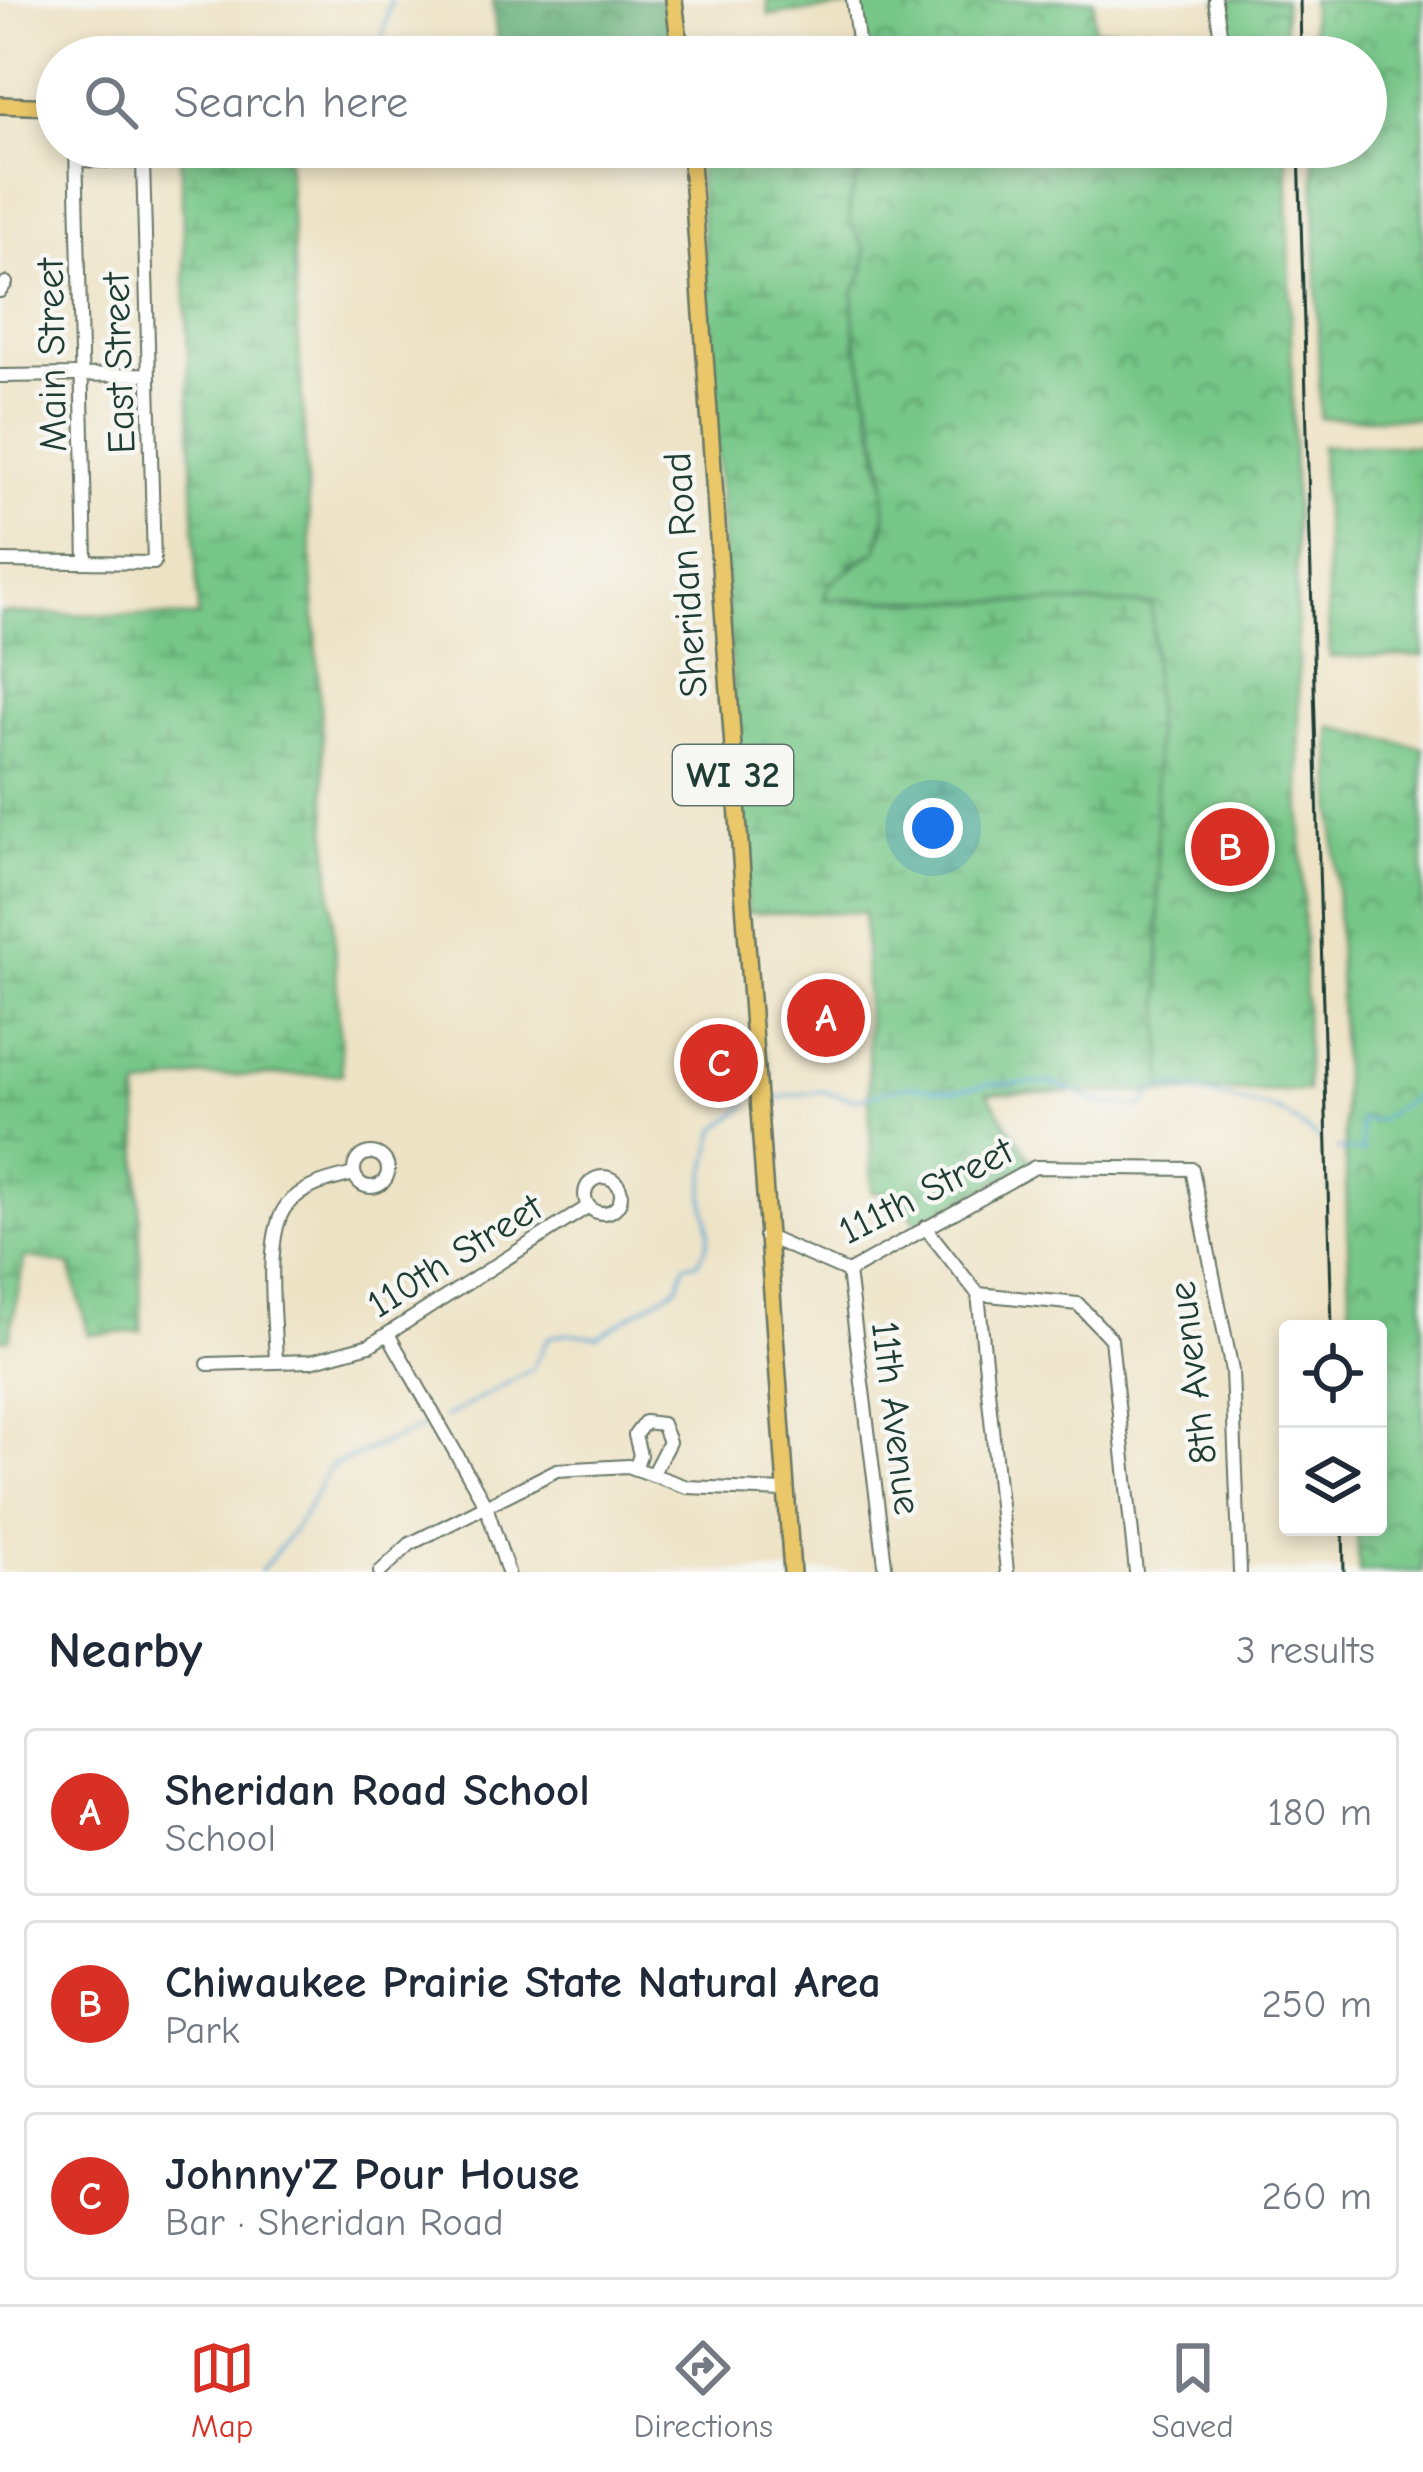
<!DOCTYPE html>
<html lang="en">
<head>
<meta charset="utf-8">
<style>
  :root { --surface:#fff; --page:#f6f6f7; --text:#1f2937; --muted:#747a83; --line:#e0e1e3; --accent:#d93025 }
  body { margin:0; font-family:"Comic Neue",sans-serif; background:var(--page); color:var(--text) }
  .controls { position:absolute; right:36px; bottom:36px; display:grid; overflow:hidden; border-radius:12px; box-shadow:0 6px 18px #0003 }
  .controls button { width:108px; height:108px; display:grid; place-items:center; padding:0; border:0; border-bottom:3px solid var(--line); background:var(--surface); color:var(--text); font:60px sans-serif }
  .you { position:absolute; left:933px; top:828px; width:42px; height:42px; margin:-30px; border:9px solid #fff; border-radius:50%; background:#1a73e8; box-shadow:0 0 0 18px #1a73e833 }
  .badge { display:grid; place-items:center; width:78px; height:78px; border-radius:50%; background:var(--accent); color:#fff; font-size:39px; font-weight:700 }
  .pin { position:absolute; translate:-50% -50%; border:6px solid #fff; box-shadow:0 3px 12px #0006 }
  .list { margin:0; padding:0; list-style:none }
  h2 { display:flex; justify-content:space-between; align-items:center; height:156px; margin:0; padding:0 48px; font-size:51px }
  h2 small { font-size:39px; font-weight:400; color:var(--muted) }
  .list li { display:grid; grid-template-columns:78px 1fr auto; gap:36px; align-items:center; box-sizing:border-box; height:168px; margin:0 24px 24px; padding:0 24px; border:3px solid var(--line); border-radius:12px }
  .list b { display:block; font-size:45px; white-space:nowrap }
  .list p { margin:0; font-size:39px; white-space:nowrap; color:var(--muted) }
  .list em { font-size:39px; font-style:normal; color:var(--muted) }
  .icon { flex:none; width:66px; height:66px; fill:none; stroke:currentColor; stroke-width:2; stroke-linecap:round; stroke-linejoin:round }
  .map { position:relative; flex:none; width:1423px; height:1572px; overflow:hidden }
  .search { position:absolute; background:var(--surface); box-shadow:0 6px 18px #0003; left:36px; right:36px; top:36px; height:132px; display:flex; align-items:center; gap:30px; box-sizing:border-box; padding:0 42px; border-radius:66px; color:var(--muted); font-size:45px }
  .sheet { height:732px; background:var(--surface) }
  nav { display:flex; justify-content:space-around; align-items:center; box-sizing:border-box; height:168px; border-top:3px solid var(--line); background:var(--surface); font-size:33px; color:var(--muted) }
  nav a { display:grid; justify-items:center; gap:6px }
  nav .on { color:var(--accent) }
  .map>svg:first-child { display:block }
</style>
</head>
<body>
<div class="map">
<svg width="1423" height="1572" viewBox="0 0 1423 1572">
  <defs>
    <pattern id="forest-crowns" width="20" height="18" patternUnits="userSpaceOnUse" patternTransform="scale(3)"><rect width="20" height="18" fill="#61ac74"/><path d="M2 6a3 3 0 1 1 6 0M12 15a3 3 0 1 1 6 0" fill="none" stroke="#4f8d60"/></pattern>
    <pattern id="wetland-marsh" width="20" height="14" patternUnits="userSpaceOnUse" patternTransform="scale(3)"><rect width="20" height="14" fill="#77c788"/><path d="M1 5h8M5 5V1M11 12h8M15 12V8" fill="none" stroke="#61a370"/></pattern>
    <pattern id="park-crowns" width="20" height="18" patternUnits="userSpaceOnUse" patternTransform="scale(3)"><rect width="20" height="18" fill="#77c788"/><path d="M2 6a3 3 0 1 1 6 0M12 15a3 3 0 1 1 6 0" fill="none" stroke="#61a370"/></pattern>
  </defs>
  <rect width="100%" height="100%" fill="#f6f6f2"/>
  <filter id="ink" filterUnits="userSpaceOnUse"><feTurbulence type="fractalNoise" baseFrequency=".00833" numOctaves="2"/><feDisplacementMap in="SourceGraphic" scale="24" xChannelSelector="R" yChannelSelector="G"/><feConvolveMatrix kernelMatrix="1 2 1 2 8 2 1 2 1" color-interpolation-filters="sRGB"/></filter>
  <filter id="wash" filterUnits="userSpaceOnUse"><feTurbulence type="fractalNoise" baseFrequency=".004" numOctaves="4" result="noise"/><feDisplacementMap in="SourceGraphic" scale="48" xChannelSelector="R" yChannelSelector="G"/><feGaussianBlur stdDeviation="2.7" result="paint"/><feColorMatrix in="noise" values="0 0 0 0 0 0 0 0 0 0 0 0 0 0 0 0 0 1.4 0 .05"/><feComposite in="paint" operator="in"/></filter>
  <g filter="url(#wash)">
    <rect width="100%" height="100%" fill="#ede2c4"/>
    <path fill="url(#forest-crowns)" stroke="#407454" stroke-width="3" d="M492,0H666L672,57H499Z"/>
    <path fill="url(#wetland-marsh)" stroke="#4b825e" stroke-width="3" d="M180,147H287L342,1074L199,1076L138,1089L141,1331L89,1335L70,1265L25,1257L9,1339H0V613L198,617Z
      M697,147H860V173L849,202L850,224L865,247V268L854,294L855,333L888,502L877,550L852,564L825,599L1152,604L1163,1092L987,1093L1033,1163L916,1223L897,1193L872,1192L864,912L747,913Z"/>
    <path fill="url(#park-crowns)" stroke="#4b825e" stroke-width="3" d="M767,0H1094V29L1155,30V57H864L858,6L769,15Z
      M1218,0H1284L1285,57H1227Z
      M1311,0H1423V418H1320L1314,147H1366V57H1312Z
      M860,147H1287L1307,1091L1163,1092L1152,604L824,599L829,584L877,550L885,528V474L855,333L853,294L865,268V248L850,224L849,202L860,173Z
      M1321,446H1423V656L1330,657Z
      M1331,727L1423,748V1572H1359L1357,1527H1378V1329H1351Z"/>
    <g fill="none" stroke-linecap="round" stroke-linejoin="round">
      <path stroke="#5ba9d4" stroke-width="3" d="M378,57L391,0
        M764,1100L821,1091L855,1099L907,1086L956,1091L990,1084L1052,1083L1103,1104L1141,1107L1158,1088L1179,1087L1280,1111L1320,1139
        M1337,1149L1363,1152L1359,1120H1379L1423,1090
        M444,1418L531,1370L549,1337L569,1333L597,1337L678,1286L685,1264L697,1263C720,1232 702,1218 704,1189C705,1170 712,1149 716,1130L748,1105
        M260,1572L299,1523L330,1467L431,1423"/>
    </g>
  </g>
  <g filter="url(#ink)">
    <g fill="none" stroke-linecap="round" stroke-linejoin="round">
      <g stroke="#677766" stroke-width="16">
        <path id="minor" d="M853,0L860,57
          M1215,0L1224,57
          M76,147L86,562
          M0,291L6,283
          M0,376L149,374
          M0,561L154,563L143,162L77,160
          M354 1170a17 17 0 1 1 34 0a17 17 0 1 1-34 0Z
          M585 1195a18 18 0 1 1 36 0a18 18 0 1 1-36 0Z
          M925,1227L978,1294L1007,1572
          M765,1236L848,1272L1035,1167L1192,1169L1232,1371L1240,1572
          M848,1272L886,1572
          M978,1294L1078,1304L1111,1339L1136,1572
          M388,1334L486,1506L508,1572
          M276,1362C275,1324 263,1233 287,1205C304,1185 330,1180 354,1174
          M208,1364L311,1361L370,1345L589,1206
          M635,1469L640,1455L635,1435L645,1422L662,1424L669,1442L652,1475
          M380,1572L410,1544L557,1470L628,1466L687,1487L785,1491"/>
      </g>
      <g stroke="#677766" stroke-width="20">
        <path id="major" d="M674,0L681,57
          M0,105L57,107
          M690,147L792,1572"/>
      </g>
      <use href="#minor" stroke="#fff" stroke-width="12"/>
      <use href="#major" stroke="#eac769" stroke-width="15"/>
      <path stroke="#1f3d34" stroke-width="3" d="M1300,0L1301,57
        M1299,147L1332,1329
        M1343,1527L1344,1572"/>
    </g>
  </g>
  <g text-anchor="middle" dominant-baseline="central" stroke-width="9" stroke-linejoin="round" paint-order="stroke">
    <rect fill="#f6f6f2" stroke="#60746d" stroke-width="3" x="673" y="745" width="120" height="60" rx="9"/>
    <g font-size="36" font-weight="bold" fill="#1f3d34">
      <text x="733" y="775">WI 32</text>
    </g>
    <g font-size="39" fill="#1f3d34" stroke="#f6f6f2">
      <text transform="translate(52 355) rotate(-91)">Main Street</text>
      <text transform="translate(119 363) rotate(-92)">East Street</text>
      <text transform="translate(686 575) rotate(-94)">Sheridan Road</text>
      <text transform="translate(926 1191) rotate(-27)">111th Street</text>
      <text transform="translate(455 1256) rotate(-32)">110th Street</text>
      <text transform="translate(1193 1373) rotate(-97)">8th Avenue</text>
      <text transform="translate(896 1418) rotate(83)">11th Avenue</text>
    </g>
  </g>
</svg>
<div class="controls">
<button><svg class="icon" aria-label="locate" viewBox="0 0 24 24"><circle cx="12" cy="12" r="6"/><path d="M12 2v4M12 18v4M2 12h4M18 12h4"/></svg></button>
<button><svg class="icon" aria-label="layers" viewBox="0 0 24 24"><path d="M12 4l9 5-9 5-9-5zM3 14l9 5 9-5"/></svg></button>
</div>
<div class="you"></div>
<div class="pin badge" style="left:826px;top:1018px">A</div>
<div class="pin badge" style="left:1230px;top:847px">B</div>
<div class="pin badge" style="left:719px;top:1063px">C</div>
<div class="search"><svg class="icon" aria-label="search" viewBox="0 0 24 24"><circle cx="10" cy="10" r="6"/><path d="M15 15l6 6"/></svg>Search here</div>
</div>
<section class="sheet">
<h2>Nearby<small>3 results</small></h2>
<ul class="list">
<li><span class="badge">A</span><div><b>Sheridan Road School</b><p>School</p></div><em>180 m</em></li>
<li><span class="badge">B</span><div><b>Chiwaukee Prairie State Natural Area</b><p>Park</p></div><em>250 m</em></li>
<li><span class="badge">C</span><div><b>Johnny'Z Pour House</b><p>Bar · Sheridan Road</p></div><em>260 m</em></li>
</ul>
</section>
<nav>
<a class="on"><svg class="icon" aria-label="map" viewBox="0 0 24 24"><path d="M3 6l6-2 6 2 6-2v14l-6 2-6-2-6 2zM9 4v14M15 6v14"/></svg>Map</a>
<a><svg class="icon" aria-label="directions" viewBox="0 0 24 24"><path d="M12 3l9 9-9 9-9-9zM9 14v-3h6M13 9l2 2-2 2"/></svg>Directions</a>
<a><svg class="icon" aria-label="saved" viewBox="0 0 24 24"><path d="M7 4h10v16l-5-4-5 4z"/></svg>Saved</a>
</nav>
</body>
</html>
